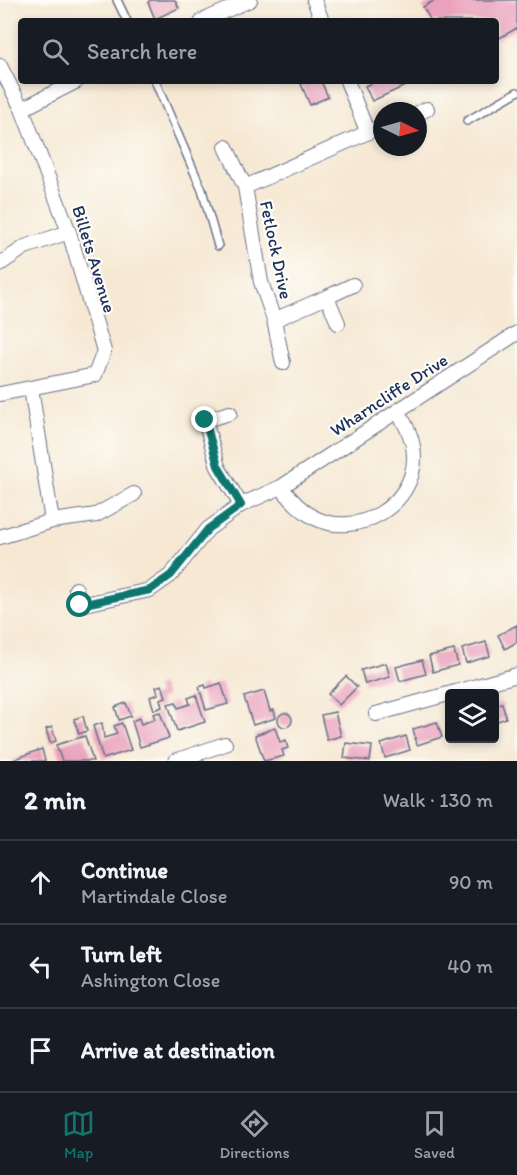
<!DOCTYPE html>
<html lang="en">
<head>
<meta charset="utf-8">
<style>
  :root { --surface:#171b24; --page:#242831; --text:#f1f3f6; --muted:#9ea1a6; --line:#363941; --accent:#0f766e }
  body { margin:0; font-family:Itim,sans-serif; background:var(--page); color:var(--text) }
  .controls { position:absolute; right:18px; bottom:18px; display:grid; overflow:hidden; border-radius:6px; box-shadow:0 3px 9px #0003 }
  .controls button { width:54px; height:54px; display:grid; place-items:center; padding:0; border:0; border-bottom:2px solid var(--line); background:var(--surface); color:var(--text); font:30px sans-serif }
  .compass { position:absolute; left:373px; top:102px; width:54px; height:54px; border-radius:50%; background:var(--surface); box-shadow:0 3px 9px #0003; rotate:95deg }
  .stop { position:absolute; width:18px; height:18px; margin:-14px; border:4px solid #0f766e; border-radius:50%; background:#fff }
  .stop.end { background:#0f766e; border-color:#fff; box-shadow:0 2px 6px #0008 }
  .list { margin:0; padding:0; list-style:none }
  h2 { display:flex; justify-content:space-between; align-items:center; height:78px; margin:0; padding:0 24px; font-size:26px }
  h2 small { font-size:20px; font-weight:400; color:var(--muted) }
  .list li { display:grid; grid-template-columns:39px 1fr auto; gap:18px; align-items:center; box-sizing:border-box; height:84px; padding:0 24px; border-top:2px solid var(--line) }
  .list b { display:block; font-size:22px; white-space:nowrap }
  .list p { margin:0; font-size:20px; white-space:nowrap; color:var(--muted) }
  .list em { font-size:20px; font-style:normal; color:var(--muted) }
  .icon { flex:none; width:33px; height:33px; fill:none; stroke:currentColor; stroke-width:2; stroke-linecap:round; stroke-linejoin:round }
  .map { position:relative; flex:none; width:517px; height:761px; overflow:hidden }
  .search { position:absolute; background:var(--surface); box-shadow:0 3px 9px #0003; left:18px; right:18px; top:18px; height:66px; display:flex; align-items:center; gap:15px; box-sizing:border-box; padding:0 21px; border-radius:6px; color:var(--muted); font-size:22px }
  .sheet { height:330px; background:var(--surface) }
  nav { display:flex; justify-content:space-around; align-items:center; box-sizing:border-box; height:84px; border-top:2px solid var(--line); background:var(--surface); font-size:16px; color:var(--muted) }
  nav a { display:grid; justify-items:center; gap:3px }
  nav .on { color:var(--accent) }
  .map>svg:first-child { display:block }
</style>
</head>
<body>
<div class="map">
<svg width="517" height="761" viewBox="0 0 517 761">
  <rect width="100%" height="100%" fill="#fdfcf7"/>
  <filter id="ink" filterUnits="userSpaceOnUse"><feTurbulence type="fractalNoise" baseFrequency=".0167" numOctaves="2"/><feDisplacementMap in="SourceGraphic" scale="12" xChannelSelector="R" yChannelSelector="G"/><feConvolveMatrix kernelMatrix="1 2 1 2 8 2 1 2 1" color-interpolation-filters="sRGB"/></filter>
  <filter id="wash" filterUnits="userSpaceOnUse"><feTurbulence type="fractalNoise" baseFrequency=".008" numOctaves="4" result="noise"/><feDisplacementMap in="SourceGraphic" scale="24" xChannelSelector="R" yChannelSelector="G"/><feGaussianBlur stdDeviation="1.35" result="paint"/><feColorMatrix in="noise" values="0 0 0 0 0 0 0 0 0 0 0 0 0 0 0 0 0 1.4 0 .05"/><feComposite in="paint" operator="in"/></filter>
  <g filter="url(#wash)">
    <rect width="100%" height="100%" fill="#f6e8d3"/>
    <g id="blocks">
      <path fill="#eaa1bc" d="M151,0H175L179,8L155,19L148,2Z
        M435,0H517V28L496,40V21H431L423,7Z
        M308,81H321L328,97L310,105L301,84Z
        M377,81H416L372,101L365,86Z
        M517,625V642L505,649L498,635Z
        M486,642L490,656L466,663L462,649Z
        M454,650L458,665L433,672L429,656Z
        M422,660L426,674L400,681L396,667Z
        M386,663L390,677L365,684L361,670Z
        M346,676L357,687L339,705L328,694Z
        M221,683L228,704L206,710L199,687L205,685L206,688Z
        M162,685L166,697L160,699L162,707L154,710L150,697L158,694L156,687Z
        M264,691L270,711L274,710L276,718L253,725L244,697Z
        M196,695L205,722L177,731L168,704L176,702L178,708L190,704L188,698Z
        M126,703L131,716L119,720L115,707Z
        M502,703L506,718L495,722V705Z
        M160,712L169,738L140,747L132,721L139,718L141,724L155,719L153,714Z
        M335,712L341,736L327,740L321,715Z
        M278 720a7 7 0 1 1 14 0a7 7 0 1 1-14 0Z
        M83,716L87,731L79,734L74,719Z
        M437,722L442,737L417,745L413,729Z
        M102,723L104,738L117,734L114,726L122,723L131,750L103,759L93,726Z
        M52,727L56,741L50,743L46,729Z
        M275,728L280,742L286,740L288,748L282,750L284,756L264,761L255,735Z
        M85,736L93,761H62L56,745Z
        M406,736L410,750L385,758L381,744Z
        M346,743L372,746L370,761L344,758Z
        M42,749L45,761H11L28,754Z"/>
    </g>
  </g>
  <g filter="url(#ink)">
    <use href="#blocks" fill-opacity="0" stroke="#687087" stroke-width="1.5"/>
    <g fill="none" stroke-linecap="round" stroke-linejoin="round">
      <g stroke="#687087" stroke-width="10">
        <path id="lane" d="M117,0L127,21
          M155,81L202,190L218,246
          M467,121L517,92"/>
      </g>
      <g stroke="#687087" stroke-width="16">
        <path id="street" d="M314,0L322,21
          M202,21L250,0
          M0,66L22,109L69,232L104,351L95,375L0,394
          M347,81L367,131
          M22,109L77,81
          M418,113L427,109
          M226,147L245,187L261,282L274,320
          M245,187L382,126
          M0,264L25,247L69,232
          M338,323L327,297L353,285
          M283,363L274,320L327,297
          M31,388L52,521
          M230,413L205,420L218,467L241,505
          M281,487C291,500 301,511 315,518C357,539 414,505 414,458C414,440 407,426 397,411
          M0,537L52,521L96,515L134,494
          M76,589L80,605L150,590L171,575L208,529L241,505L281,487L517,333
          M376,714L517,675
          M175,761L225,744"/>
      </g>
      <use href="#lane" stroke="#fff" stroke-width="7"/>
      <use href="#street" stroke="#fff" stroke-width="14"/>
    </g>
  </g>
  <g fill="none" stroke-linecap="round" stroke-linejoin="round" filter="url(#ink)">
    <path stroke="#0f766e" stroke-width="8" d="M80,605L150,590L171,575L208,529L241,505L218,466L205,420"/>
  </g>
  <g text-anchor="middle" dominant-baseline="central" stroke-width="4.5" stroke-linejoin="round" paint-order="stroke">
    <g font-size="18" fill="#1b2f5e" stroke="#fdfcf7">
      <text transform="translate(276 250) rotate(78)">Fetlock Drive</text>
      <text transform="translate(94 259) rotate(73)">Billets Avenue</text>
      <text transform="translate(389 395) rotate(-33)">Wharncliffe Drive</text>
    </g>
  </g>
</svg>
<div class="controls">
<button><svg class="icon" aria-label="layers" viewBox="0 0 24 24"><path d="M12 4l9 5-9 5-9-5zM3 14l9 5 9-5"/></svg></button>
</div>
<svg class="compass" viewBox="-18 -18 36 36"><path d="M0-13l5 13h-10z" fill="#e53935"/><path d="M0 13l5-13h-10z" fill="#9ea1a6"/></svg>
<div class="stop" style="left:80px;top:605px"></div>
<div class="stop end" style="left:205px;top:420px"></div>
<div class="search"><svg class="icon" aria-label="search" viewBox="0 0 24 24"><circle cx="10" cy="10" r="6"/><path d="M15 15l6 6"/></svg>Search here</div>
</div>
<section class="sheet">
<h2>2 min<small>Walk · 130 m</small></h2>
<ul class="list">
<li><svg class="icon" aria-label="ahead" viewBox="0 0 24 24"><path d="M12 20V5M6 11l6-6 6 6"/></svg><div><b>Continue</b><p>Martindale Close</p></div><em>90 m</em></li>
<li><svg class="icon" aria-label="left" viewBox="0 0 24 24"><path d="M17 20v-9H6M10 6l-5 5 5 5"/></svg><div><b>Turn left</b><p>Ashington Close</p></div><em>40 m</em></li>
<li><svg class="icon" aria-label="arrive" viewBox="0 0 24 24"><path d="M6 21V4h12l-3 4 3 4H6"/></svg><div><b>Arrive at destination</b></div></li>
</ul>
</section>
<nav>
<a class="on"><svg class="icon" aria-label="map" viewBox="0 0 24 24"><path d="M3 6l6-2 6 2 6-2v14l-6 2-6-2-6 2zM9 4v14M15 6v14"/></svg>Map</a>
<a><svg class="icon" aria-label="directions" viewBox="0 0 24 24"><path d="M12 3l9 9-9 9-9-9zM9 14v-3h6M13 9l2 2-2 2"/></svg>Directions</a>
<a><svg class="icon" aria-label="saved" viewBox="0 0 24 24"><path d="M7 4h10v16l-5-4-5 4z"/></svg>Saved</a>
</nav>
</body>
</html>
